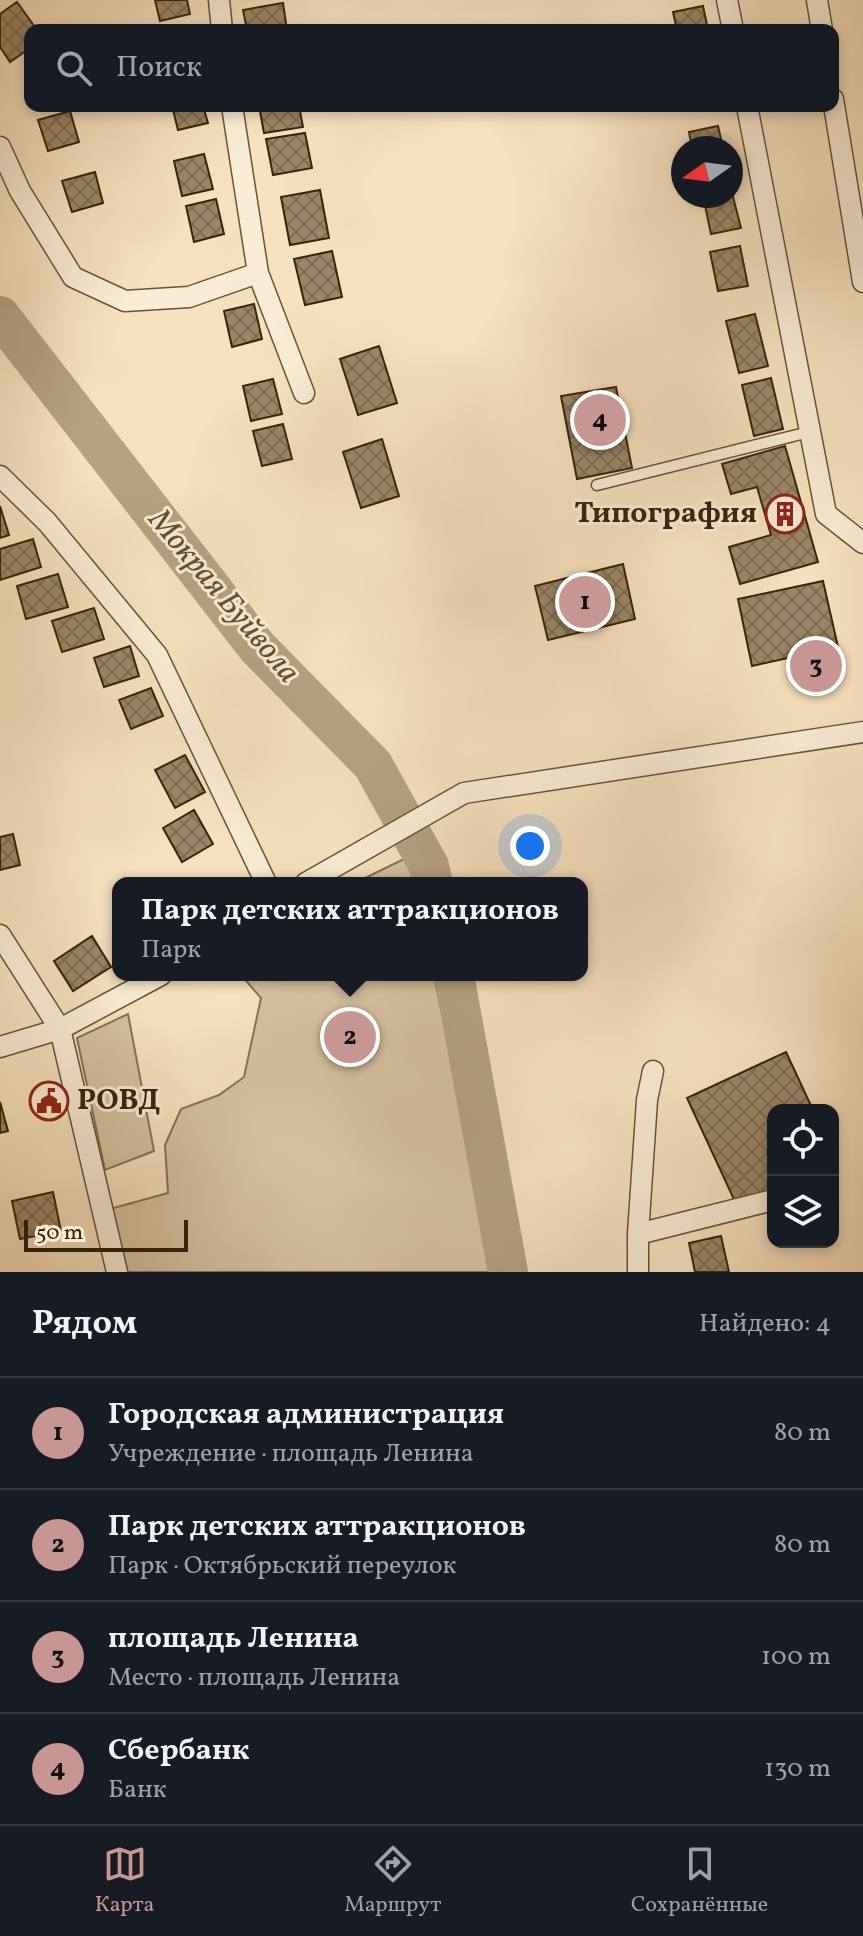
<!DOCTYPE html>
<html lang="ru">
<head>
<meta charset="utf-8">
<style>
  :root { --surface:#171b24; --page:#20242c; --text:#f1f3f6; --muted:#9ea1a6; --line:#363941; --accent:#c59692 }
  body { margin:0; font-family:Vollkorn,serif; background:var(--page); color:var(--text) }
  .controls { position:absolute; right:24px; bottom:24px; display:grid; overflow:hidden; border-radius:16px; box-shadow:0 4px 12px #0003 }
  .controls button { width:72px; height:72px; display:grid; place-items:center; padding:0; border:0; border-bottom:2px solid var(--line); background:var(--surface); color:var(--text); font:40px sans-serif }
  .compass { position:absolute; left:671px; top:136px; width:72px; height:72px; border-radius:50%; background:var(--surface); box-shadow:0 4px 12px #0003; rotate:256deg }
  .scale { position:absolute; left:24px; bottom:20px; width:164px; box-sizing:border-box; padding-left:8px; border:4px solid #372409; border-top:0; font-size:22px; line-height:28px; white-space:nowrap; color:#372409; -webkit-text-stroke:6px #faecd5; paint-order:stroke }
  .you { position:absolute; left:530px; top:846px; width:28px; height:28px; margin:-20px; border:6px solid #fff; border-radius:50%; background:#1a73e8; box-shadow:0 0 0 12px #1a73e833 }
  .badge { display:grid; place-items:center; width:52px; height:52px; border-radius:50%; background:var(--accent); color:#111; font-size:26px; font-weight:700 }
  .pin { position:absolute; translate:-50% -50%; border:4px solid #fff; box-shadow:0 2px 8px #0006 }
  .popup { position:absolute; left:112px; top:877px; width:476px; height:104px; box-sizing:border-box; display:grid; place-content:center; border-radius:16px; background:var(--surface); filter:drop-shadow(0 2px 6px #0005); font-size:26px; white-space:nowrap; color:var(--muted) }
  .popup b { font-size:30px; color:var(--text) }
  .popup::after { content:''; position:absolute; left:50%; top:100%; margin-left:-16px; border:16px solid transparent; border-top-color:var(--surface) }
  .list { margin:0; padding:0; list-style:none }
  h2 { display:flex; justify-content:space-between; align-items:center; height:104px; margin:0; padding:0 32px; font-size:34px }
  h2 small { font-size:26px; font-weight:400; color:var(--muted) }
  .list li { display:grid; grid-template-columns:52px 1fr auto; gap:24px; align-items:center; box-sizing:border-box; height:112px; padding:0 32px; border-top:2px solid var(--line) }
  .list b { display:block; font-size:30px; white-space:nowrap }
  .list p { margin:0; font-size:26px; white-space:nowrap; color:var(--muted) }
  .list em { font-size:26px; font-style:normal; color:var(--muted) }
  .icon { flex:none; width:44px; height:44px; fill:none; stroke:currentColor; stroke-width:2; stroke-linecap:round; stroke-linejoin:round }
  .map { position:relative; flex:none; width:863px; height:1272px; overflow:hidden }
  .search { position:absolute; background:var(--surface); box-shadow:0 4px 12px #0003; left:24px; right:24px; top:24px; height:88px; display:flex; align-items:center; gap:20px; box-sizing:border-box; padding:0 28px; border-radius:16px; color:var(--muted); font-size:30px }
  .sheet { height:552px; background:var(--surface) }
  nav { display:flex; justify-content:space-around; align-items:center; box-sizing:border-box; height:112px; border-top:2px solid var(--line); background:var(--surface); font-size:22px; color:var(--muted) }
  nav a { display:grid; justify-items:center; gap:4px }
  nav .on { color:var(--accent) }
  .map>svg:first-child { display:block }
</style>
</head>
<body>
<div class="map">
<svg width="863" height="1272" viewBox="0 0 863 1272">
  <defs>
    <pattern id="building-cross-hatch" width="8" height="8" patternUnits="userSpaceOnUse" patternTransform="scale(2)"><rect width="8" height="8" fill="#9b8667"/><path d="M0 0l8 8M0 8l8-8" fill="none" stroke="#7f6d53"/></pattern>
  </defs>
  <rect width="100%" height="100%" fill="#f7e1be"/>
  <filter id="stains"><feTurbulence type="fractalNoise" baseFrequency=".0025" numOctaves="4"/><feColorMatrix values="0 0 0 0 .2 0 0 0 0 .09 0 0 0 0 .02 0 0 0 .5 -.17"/></filter>
  <radialGradient id="worn" r=".72"><stop offset=".6" stop-color="#630" stop-opacity="0"/><stop offset="1" stop-color="#630" stop-opacity=".3"/></radialGradient>
  <path fill="#d6c19f" stroke="#867254" stroke-width="2" d="M410,856L415,883H355Z
    M241,975H434L495,1272H125L110,1209L168,1193L165,1145L181,1109L219,1095L244,1077L261,998Z
    M128,1014L154,1151L105,1170L77,1038Z"/>
  <g fill="none" stroke-linecap="round" stroke-linejoin="round">
    <path stroke="#b6a180" stroke-width="40" d="M0,316L257,647L373,765L429,866L433,883
      M454,975L508,1272"/>
  </g>
  <path fill="url(#building-cross-hatch)" stroke="#372409" stroke-width="2" d="M155,0H187L190,14L160,21Z
    M17,2L37,30H30V48L10,62L0,47V14Z
    M283,3L287,30H247L243,10Z
    M703,6L708,30H677L673,12Z
    M172,106H203L208,123L178,130Z
    M259,106H299L303,127L264,133Z
    M70,111L79,142L48,151L38,120Z
    M718,126L723,148H692L689,132Z
    M305,133L312,168L273,175L266,139Z
    M204,154L213,189L182,196L174,161Z
    M95,172L103,203L72,212L62,181Z
    M731,189L741,228L711,234L703,196H731Z
    M320,190L329,238L290,245L281,197Z
    M216,199L224,234L194,242L186,206Z
    M740,246L748,286L718,291L710,252Z
    M332,251L342,297L305,305L294,259Z
    M254,304L262,339L232,347L224,311Z
    M755,314L768,366L739,373L726,321Z
    M379,346L397,403L358,415L340,359Z
    M771,378L783,429L754,436L742,385Z
    M273,379L282,414L251,421L243,386Z
    M616,387L632,468L577,479L561,396Z
    M283,424L292,459L262,466L253,431Z
    M382,439L399,496L361,508L343,452Z
    M785,446L818,562L740,584L729,547L771,535L757,487L731,494L722,464Z
    M0,506L9,535L0,538Z
    M33,539L41,567L0,580V549Z
    M623,564L635,619L548,640L535,586Z
    M58,574L68,607L26,619L17,586Z
    M823,581L838,647L752,666L738,599Z
    M94,608L104,639L62,652L52,621Z
    M130,646L139,676L104,687L94,658Z
    M151,688L163,716L131,729L119,700Z
    M185,755L205,792L175,808L155,770Z
    M194,810L213,844L182,862L163,828Z
    M13,834L20,865L0,870V837Z
    M92,936L111,967L73,991L54,961Z
    M786,1052L813,1110H773V1189L737,1206L687,1098Z
    M0,1102L8,1131L0,1133Z
    M53,1192L61,1231L20,1239L12,1201Z
    M721,1236L729,1272H695L689,1243Z"/>
  <g fill="none" stroke-linecap="round" stroke-linejoin="round">
    <g stroke="#675336" stroke-width="13">
      <path id="lane" d="M597,485L809,432"/>
    </g>
    <g stroke="#675336" stroke-width="23">
      <path id="street" d="M219,0L222,30
        M727,0L733,30
        M817,0L822,30
        M833,99L863,282
        M232,106L258,273L304,393
        M747,106L826,514L863,543
        M0,147L20,191L73,277L125,301L189,297L258,273
        M0,476L47,522L157,655L266,883
        M306,883L464,793L863,732
        M0,935L60,1029L117,1272
        M0,1047L60,1029L161,975
        M638,1234L647,1100L653,1071
        M638,1272V1234L773,1200"/>
    </g>
    <use href="#lane" stroke="#faecd5" stroke-width="10"/>
    <use href="#street" stroke="#faecd5" stroke-width="20"/>
  </g>
  <defs>
    <g id="building-ring" transform="scale(2)"><circle r="9.5" fill="#faecd5" stroke="#8f2418" stroke-width="1.5"/><path d="M-4-6H4V6H1V3H-1V6H-4ZM-2.5-4.3h1.7v1.8h-1.7ZM.8-4.3h1.7v1.8H.8ZM-2.5-1h1.7V.8h-1.7ZM.8-1h1.7V.8H.8Z" fill="#8f2418"/></g>
    <g id="civic-ring" transform="scale(2)"><circle r="9.5" fill="#faecd5" stroke="#8f2418" stroke-width="1.5"/><path d="M-.6-6.5H3V-4.5H.6V-3L4-1V1h2V6H-6V1h2V-1L-.6-3ZM-1.2 2.5V6h2.4V2.5Z" fill="#8f2418"/></g>
  </defs>
  <g fill-rule="evenodd">
    <use href="#building-ring" x="785" y="514"/>
    <use href="#civic-ring" x="49" y="1101"/>
  </g>
  <g text-anchor="middle" dominant-baseline="central" stroke-width="6" stroke-linejoin="round" paint-order="stroke">
    <g font-size="30" font-weight="bold" fill="#372409" stroke="#faecd5" text-anchor="end">
      <text x="757" y="514">Типография</text>
      <text x="77" y="1101" text-anchor="start">РОВД</text>
    </g>
    <g font-size="32" font-style="italic" fill="#635033" stroke="#faecd5">
      <text transform="translate(223 597) rotate(50)">Мокрая Буйвола</text>
    </g>
  </g>
  <rect width="100%" height="100%" filter="url(#stains)"/>
  <rect width="100%" height="100%" fill="url(#worn)"/>
</svg>
<div class="controls">
<button><svg class="icon" aria-label="locate" viewBox="0 0 24 24"><circle cx="12" cy="12" r="6"/><path d="M12 2v4M12 18v4M2 12h4M18 12h4"/></svg></button>
<button><svg class="icon" aria-label="layers" viewBox="0 0 24 24"><path d="M12 4l9 5-9 5-9-5zM3 14l9 5 9-5"/></svg></button>
</div>
<svg class="compass" viewBox="-18 -18 36 36"><path d="M0-13l5 13h-10z" fill="#e53935"/><path d="M0 13l5-13h-10z" fill="#9ea1a6"/></svg>
<div class="scale">50 m</div>
<div class="you"></div>
<div class="pin badge" style="left:585px;top:602px">1</div>
<div class="pin badge" style="left:350px;top:1037px">2</div>
<div class="popup"><b>Парк детских аттракционов</b>Парк</div>
<div class="pin badge" style="left:816px;top:666px">3</div>
<div class="pin badge" style="left:600px;top:420px">4</div>
<div class="search"><svg class="icon" aria-label="search" viewBox="0 0 24 24"><circle cx="10" cy="10" r="6"/><path d="M15 15l6 6"/></svg>Поиск</div>
</div>
<section class="sheet">
<h2>Рядом<small>Найдено: 4</small></h2>
<ul class="list">
<li><span class="badge">1</span><div><b>Городская администрация</b><p>Учреждение · площадь Ленина</p></div><em>80 m</em></li>
<li><span class="badge">2</span><div><b>Парк детских аттракционов</b><p>Парк · Октябрьский переулок</p></div><em>80 m</em></li>
<li><span class="badge">3</span><div><b>площадь Ленина</b><p>Место · площадь Ленина</p></div><em>100 m</em></li>
<li><span class="badge">4</span><div><b>Сбербанк</b><p>Банк</p></div><em>130 m</em></li>
</ul>
</section>
<nav>
<a class="on"><svg class="icon" aria-label="map" viewBox="0 0 24 24"><path d="M3 6l6-2 6 2 6-2v14l-6 2-6-2-6 2zM9 4v14M15 6v14"/></svg>Карта</a>
<a><svg class="icon" aria-label="directions" viewBox="0 0 24 24"><path d="M12 3l9 9-9 9-9-9zM9 14v-3h6M13 9l2 2-2 2"/></svg>Маршрут</a>
<a><svg class="icon" aria-label="saved" viewBox="0 0 24 24"><path d="M7 4h10v16l-5-4-5 4z"/></svg>Сохранённые</a>
</nav>
</body>
</html>
